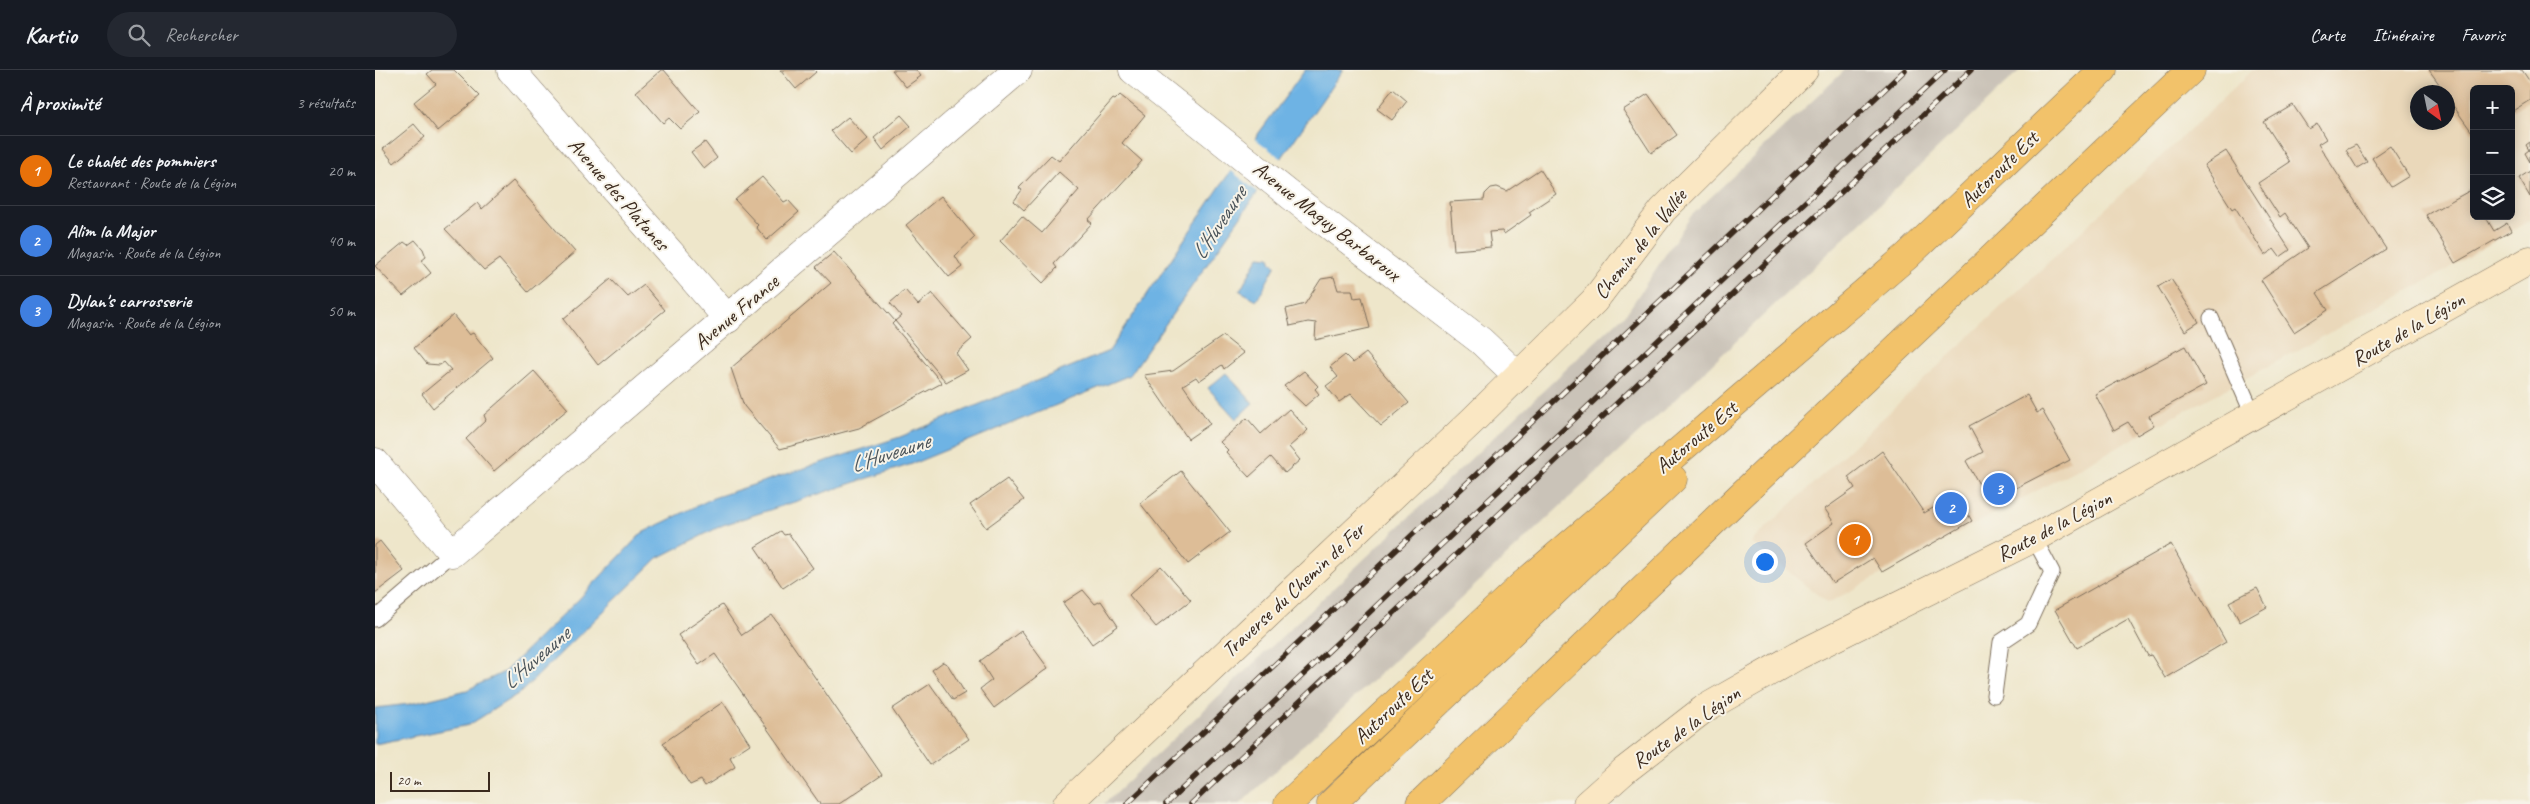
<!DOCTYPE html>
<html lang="fr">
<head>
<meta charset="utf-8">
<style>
  :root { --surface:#171b24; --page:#242831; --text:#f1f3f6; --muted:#9ea1a6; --line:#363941; --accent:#d690ce }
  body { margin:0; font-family:Caveat,sans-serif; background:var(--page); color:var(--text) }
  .controls { position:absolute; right:15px; top:15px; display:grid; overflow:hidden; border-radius:8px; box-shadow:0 2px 12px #0003 }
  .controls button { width:45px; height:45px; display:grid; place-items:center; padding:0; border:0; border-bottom:1px solid var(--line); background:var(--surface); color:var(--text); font:25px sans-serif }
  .compass { position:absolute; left:2035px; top:15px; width:45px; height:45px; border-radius:50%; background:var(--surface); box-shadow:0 2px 12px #0003; rotate:147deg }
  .scale { position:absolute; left:15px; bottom:12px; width:100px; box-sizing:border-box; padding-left:5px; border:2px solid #3b2a1e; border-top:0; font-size:14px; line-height:18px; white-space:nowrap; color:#3b2a1e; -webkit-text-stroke:4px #f7f3e8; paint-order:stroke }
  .you { position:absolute; left:1389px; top:491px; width:18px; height:18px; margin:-12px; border:4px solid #fff; border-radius:50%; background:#1a73e8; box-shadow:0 0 0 8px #1a73e833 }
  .badge { display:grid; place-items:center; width:32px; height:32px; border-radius:50%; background:var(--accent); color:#fff; font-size:16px; font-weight:700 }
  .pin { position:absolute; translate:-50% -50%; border:2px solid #fff; box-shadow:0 1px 5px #0006 }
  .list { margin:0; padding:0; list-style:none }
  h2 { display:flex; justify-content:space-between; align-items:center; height:65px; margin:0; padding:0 20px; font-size:21px }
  h2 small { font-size:16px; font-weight:400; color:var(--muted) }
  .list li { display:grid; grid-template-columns:32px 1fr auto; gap:15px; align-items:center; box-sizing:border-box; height:70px; padding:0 20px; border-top:1px solid var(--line) }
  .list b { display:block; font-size:19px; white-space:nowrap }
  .list p { margin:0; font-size:16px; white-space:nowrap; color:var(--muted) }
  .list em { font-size:16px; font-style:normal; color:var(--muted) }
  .icon { flex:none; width:28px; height:28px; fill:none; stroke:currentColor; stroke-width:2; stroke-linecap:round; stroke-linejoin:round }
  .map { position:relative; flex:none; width:2155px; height:734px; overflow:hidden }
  header { display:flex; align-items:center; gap:30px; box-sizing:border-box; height:70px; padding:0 25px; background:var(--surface); border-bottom:1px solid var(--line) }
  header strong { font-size:24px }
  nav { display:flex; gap:28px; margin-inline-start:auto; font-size:18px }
  .search { width:350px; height:45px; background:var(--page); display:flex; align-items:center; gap:12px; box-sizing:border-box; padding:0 18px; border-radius:28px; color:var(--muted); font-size:19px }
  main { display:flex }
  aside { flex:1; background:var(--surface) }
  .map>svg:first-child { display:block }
</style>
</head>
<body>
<header>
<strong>Kartio</strong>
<div class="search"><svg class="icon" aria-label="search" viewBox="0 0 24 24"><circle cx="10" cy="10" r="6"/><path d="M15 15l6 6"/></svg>Rechercher</div>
<nav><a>Carte</a><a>Itinéraire</a><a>Favoris</a></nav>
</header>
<main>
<aside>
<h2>À proximité<small>3 résultats</small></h2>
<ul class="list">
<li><span class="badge" style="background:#e8710a">1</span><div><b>Le chalet des pommiers</b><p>Restaurant · Route de la Légion</p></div><em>20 m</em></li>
<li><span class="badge" style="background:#3f7fe0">2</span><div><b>Alim la Major</b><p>Magasin · Route de la Légion</p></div><em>40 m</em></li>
<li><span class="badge" style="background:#3f7fe0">3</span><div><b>Dylan's carrosserie</b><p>Magasin · Route de la Légion</p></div><em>50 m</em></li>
</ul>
</aside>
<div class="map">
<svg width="2155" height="734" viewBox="0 0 2155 734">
  <rect width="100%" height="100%" fill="#f7f3e8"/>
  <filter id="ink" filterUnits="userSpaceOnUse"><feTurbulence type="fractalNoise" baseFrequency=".02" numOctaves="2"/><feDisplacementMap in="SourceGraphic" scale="10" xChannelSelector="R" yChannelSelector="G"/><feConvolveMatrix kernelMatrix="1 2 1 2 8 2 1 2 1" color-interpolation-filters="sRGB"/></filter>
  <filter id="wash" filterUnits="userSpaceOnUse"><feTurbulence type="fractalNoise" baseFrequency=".0096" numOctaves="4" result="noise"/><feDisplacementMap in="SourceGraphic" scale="20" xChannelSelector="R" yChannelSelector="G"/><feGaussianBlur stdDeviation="1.12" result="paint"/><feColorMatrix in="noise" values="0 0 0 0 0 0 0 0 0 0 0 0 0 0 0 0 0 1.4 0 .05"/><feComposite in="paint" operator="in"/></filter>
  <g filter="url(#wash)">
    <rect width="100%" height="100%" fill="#eee6ca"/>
    <path fill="#ead8ba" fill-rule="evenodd" d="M1878,0H2155V150L2068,202L1453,533L1376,472ZM2099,19H2136V146H2099ZM2042,22H2072V52H2042Z"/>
    <path fill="#cac3b8" d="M1470,0H1645L1307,323L865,734H729L1253,241L1316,146Z"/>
    <path fill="#6eb3e4" stroke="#546e81" d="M930,0H968L755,305L537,394L348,455L283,488L146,622L94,655L0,674V638L35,634L92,620L129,602L204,529L267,463L338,428L525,367L734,281L848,112Z
      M884,186L895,187L897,193L901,195L882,230L865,221Z
      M851,303L878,333L861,349L833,318Z"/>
    <path fill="#eee6ca" d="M878,67L908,90L884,123L854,99Z"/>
    <g id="blocks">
      <path fill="#ddbd97" d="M57,0H79L105,26L63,61L39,32L61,14L52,4Z
        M286,0H289L325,42L305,59L294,48L288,53L261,22Z
        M405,0H439L441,2L421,19Z
        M517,0H541L546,6L531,17Z
        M2054,0H2147L2155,12V30L2136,42V19H2099V65L2072,27V22H2070Z
        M1018,19L1032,31L1017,50L1002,39Z
        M1273,24L1302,65L1276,83L1248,40Z
        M745,25L770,45L747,73L767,91L713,150L717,153L679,194L682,198L668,213L625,171L647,146L667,163L704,120L684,102L649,140L639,131L647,120L644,118L676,85L684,91L738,29L740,30Z
        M1918,35L1934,59L1942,54L1951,69L1943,74L2011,179L1942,223L1953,240L1919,262L1886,210L1933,178L1910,143L1905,147L1883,113L1915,92L1889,52Z
        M526,45L536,56L508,80L499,68Z
        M473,47L493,69L476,84L456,61Z
        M39,54L50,67L19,93L8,79Z
        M330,72L342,88L329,99L316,82Z
        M2155,72V92L2150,83L2154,80L2151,75Z
        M1981,75L1992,92L1982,98L1971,80Z
        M2015,76L2034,106L2016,117L1997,88Z
        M1851,81L1915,180L1905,187L1899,179L1890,185L1860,137L1857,139L1829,95Z
        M1165,99L1181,124L1154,142L1156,145L1129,164L1127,161L1114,162L1116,177L1079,180L1075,132L1109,130L1110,124L1116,118L1122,117L1132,121Z
        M2155,101V127L2144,108Z
        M387,107L409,132L413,130L424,142L392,170L381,157L383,155L360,130Z
        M138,111L200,182L153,222L124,189L109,200L70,159L102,133L107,139Z
        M2094,121L2099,128V146H2110L2119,161L2132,153L2136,161L2080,193L2051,145Z
        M566,126L600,167L580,186L587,197L574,207L531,155Z
        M40,170L48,179L51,187L46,191L56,203L28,226L0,196L29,172L33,175Z
        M459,182L520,251L517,254L567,313L484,358L405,379L369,336L356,298L456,213L441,197Z
        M959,207L963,220H977L979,228L987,227L995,258L940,270L941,253L933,252L915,256L911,239L930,234L946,209Z
        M236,209L253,227L269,215L290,240L223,295L188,249Z
        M1796,209L1824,252L1810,261L1783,217Z
        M530,220L543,235L557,223L597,269L581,283L593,300L571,312L520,251L526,246L515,233Z
        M78,245L94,265L98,263L118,288L58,338L47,324L76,300L69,292L65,295L52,294L39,278Z
        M848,266L869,283L849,299L847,295L824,311L821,307L808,315L835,354L813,369L769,305L798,301Z
        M1810,276L1831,315L1774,346L1779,355L1762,365L1753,352L1739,360L1720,324Z
        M991,283L1034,333L1006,356L976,324L964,332L951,316L963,307L955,297L970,285L978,293Z
        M159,301L193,339L119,401L91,369L111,350L109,345Z
        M929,301L943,316L940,319L944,324L930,336L909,316Z
        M1652,325L1662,343L1667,340L1695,390L1614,432L1591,391L1608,382L1594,356Z
        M914,339L933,360L914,377L925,390L910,403L896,387L874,407L851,382L853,380L845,372L872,348L886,364Z
        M1507,381L1549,443L1582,425L1597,451L1507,502L1498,488L1458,513L1431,473L1459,453L1450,439L1480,418L1473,407Z
        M806,401L855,462L813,494L765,433Z
        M632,409L649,430L611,458L595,435Z
        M406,461L409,465L414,464L438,498L408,518L380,477Z
        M5,471L29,501L0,523V475Z
        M1796,474L1851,572L1790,608L1776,585L1773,586L1753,549L1702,578L1680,540Z
        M786,496L816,530L781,557L754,525Z
        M1882,518L1892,537L1865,552L1854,532Z
        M708,520L720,534L726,531L743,556L717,574L688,533Z
        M347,535L367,565L397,545L507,705L464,734H445L340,584L324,595L303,565Z
        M646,561L673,598L619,638L605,619L617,610L605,591Z
        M568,592L573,595L590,623L578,630L557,600Z
        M555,614L594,669L555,695L517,639Z
        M348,632L375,674L355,687L360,697L330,716L326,710L315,715L288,673Z"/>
    </g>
  </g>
  <g filter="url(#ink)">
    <use href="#blocks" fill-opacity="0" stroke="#7a6c5a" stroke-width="1"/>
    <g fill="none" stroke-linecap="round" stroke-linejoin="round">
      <g stroke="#7a6c5a" stroke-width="17">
        <path id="lane" d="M1836,248L1879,347
          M0,549L77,483
          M1619,625L1626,572L1653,554L1677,502L1659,468"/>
      </g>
      <g stroke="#7a6c5a" stroke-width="29">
        <path id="street" d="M136,0L353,249
          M758,0L925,133L1106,271L1143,306
          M0,392L77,483L643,0"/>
      </g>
      <g stroke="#7a6c5a" stroke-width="29">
        <path id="secondary" d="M692,734L1097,351L1219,231L1288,140L1429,0
          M1212,734L1249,701L1329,639L1422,586L1659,468L2155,190"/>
      </g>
      <g stroke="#7a6c5a" stroke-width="29">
        <path id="highway" d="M913,734L1146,516L1532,186L1728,0
          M956,734L1298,409
          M1045,734L1361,430L1816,0"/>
      </g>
      <use href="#lane" stroke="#fff" stroke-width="15"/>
      <use href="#street" stroke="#fff" stroke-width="28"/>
      <use href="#secondary" stroke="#fae7c3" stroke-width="28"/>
      <use href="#highway" stroke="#f2c26a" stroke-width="28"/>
      <g stroke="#3b2a1e" stroke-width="5.5">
        <path id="rail" d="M752,734L1530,0
          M791,734L1570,0
          M816,734L1596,0"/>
      </g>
      <use href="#rail" stroke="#f7f3e8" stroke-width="4" stroke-dasharray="11" stroke-linecap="butt"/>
    </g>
  </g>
  <g text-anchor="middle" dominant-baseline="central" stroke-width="4" stroke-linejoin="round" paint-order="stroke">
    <g font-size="21" fill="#3b2a1e" stroke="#f7f3e8">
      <text transform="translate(1624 99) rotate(-44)">Autoroute Est</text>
      <text transform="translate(244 124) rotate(49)">Avenue des Platanes</text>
      <text transform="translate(952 151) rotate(38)">Avenue Maguy Barbaroux</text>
      <text transform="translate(1265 174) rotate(-51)">Chemin de la Vallée</text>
      <text transform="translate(361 242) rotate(-40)">Avenue France</text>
      <text transform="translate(2033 259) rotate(-30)">Route de la Légion</text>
      <text transform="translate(1321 367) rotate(-40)">Autoroute Est</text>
      <text transform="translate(1679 456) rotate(-28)">Route de la Légion</text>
      <text transform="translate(918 520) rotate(-43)">Traverse du Chemin de Fer</text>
      <text transform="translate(1018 636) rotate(-43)">Autoroute Est</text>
      <text transform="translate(1311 657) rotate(-35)">Route de la Légion</text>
    </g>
    <g font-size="22" font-style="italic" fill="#4a5359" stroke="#f7f3e8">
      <text transform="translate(844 153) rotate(-57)">L'Huveaune</text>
      <text transform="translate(515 383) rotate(-18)">L'Huveaune</text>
      <text transform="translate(161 588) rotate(-41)">L'Huveaune</text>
    </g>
  </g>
</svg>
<div class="controls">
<button>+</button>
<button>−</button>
<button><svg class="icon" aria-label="layers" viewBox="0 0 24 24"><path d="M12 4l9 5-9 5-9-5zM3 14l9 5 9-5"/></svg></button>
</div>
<svg class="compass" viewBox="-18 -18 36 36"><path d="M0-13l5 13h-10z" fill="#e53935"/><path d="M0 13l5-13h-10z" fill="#9ea1a6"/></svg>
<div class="scale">20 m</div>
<div class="you"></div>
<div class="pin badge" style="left:1480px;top:470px;background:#e8710a">1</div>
<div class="pin badge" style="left:1576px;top:438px;background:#3f7fe0">2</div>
<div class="pin badge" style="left:1624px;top:419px;background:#3f7fe0">3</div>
</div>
</main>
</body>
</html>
